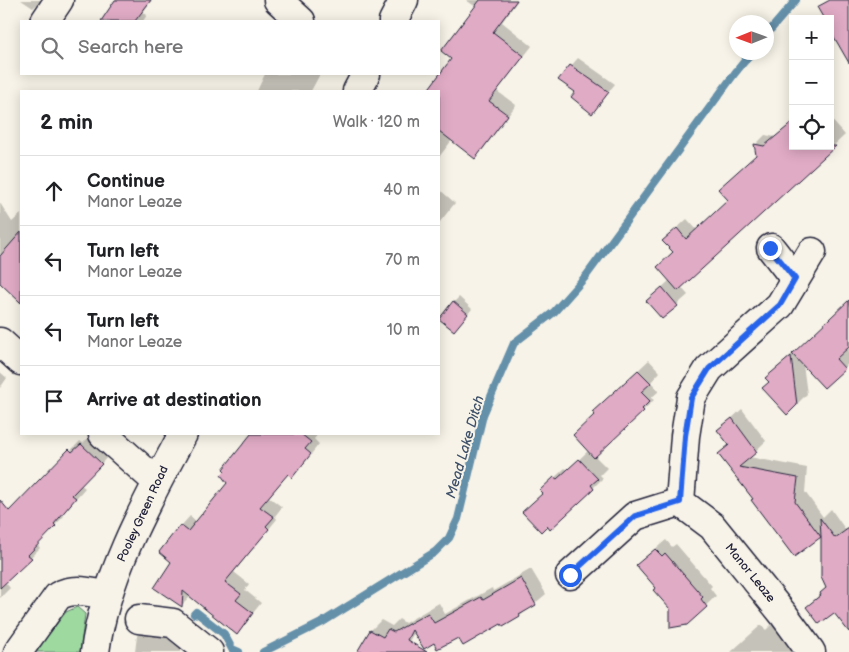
<!DOCTYPE html>
<html lang="en">
<head>
<meta charset="utf-8">
<style>
  :root { --surface:#fff; --page:#f2f2f2; --text:#202124; --muted:#757577; --line:#e0e0e0 }
  body { margin:0; font-family:"Balsamiq Sans",sans-serif; background:var(--page); color:var(--text) }
  .controls { position:absolute; right:15px; top:15px; display:grid; overflow:hidden; border-radius:0px; box-shadow:0 2px 12px #0003 }
  .controls button { width:45px; height:45px; display:grid; place-items:center; padding:0; border:0; border-bottom:1px solid var(--line); background:var(--surface); color:var(--text); font:25px sans-serif }
  .compass { position:absolute; left:729px; top:15px; width:45px; height:45px; border-radius:50%; background:var(--surface); box-shadow:0 2px 12px #0003; rotate:269deg }
  .stop { position:absolute; width:15px; height:15px; margin:-11px; border:4px solid #2563eb; border-radius:50%; background:#fff }
  .stop.end { background:#2563eb; border-color:#fff; box-shadow:0 1px 5px #0008 }
  .list { margin:0; padding:0; list-style:none }
  h2 { display:flex; justify-content:space-between; align-items:center; height:65px; margin:0; padding:0 20px; font-size:21px }
  h2 small { font-size:16px; font-weight:400; color:var(--muted) }
  .list li { display:grid; grid-template-columns:32px 1fr auto; gap:15px; align-items:center; box-sizing:border-box; height:70px; padding:0 20px; border-top:1px solid var(--line) }
  .list b { display:block; font-size:19px; white-space:nowrap }
  .list p { margin:0; font-size:16px; white-space:nowrap; color:var(--muted) }
  .list em { font-size:16px; font-style:normal; color:var(--muted) }
  .icon { flex:none; width:28px; height:28px; fill:none; stroke:currentColor; stroke-width:2; stroke-linecap:round; stroke-linejoin:round }
  .map { position:relative; flex:none; width:849px; height:652px; overflow:hidden }
  .search { position:absolute; background:var(--surface); box-shadow:0 2px 12px #0003; left:20px; top:20px; width:420px; height:55px; display:flex; align-items:center; gap:12px; box-sizing:border-box; padding:0 18px; border-radius:0px; color:var(--muted); font-size:19px }
  .panel { position:absolute; background:var(--surface); box-shadow:0 2px 12px #0003; left:20px; top:90px; width:420px; height:345px; border-radius:0px }
  .map>svg:first-child { display:block }
</style>
</head>
<body>
<div class="map">
<svg width="849" height="652" viewBox="0 0 849 652">
  <rect width="100%" height="100%" fill="#f7f3e8"/>
  <filter id="ink" filterUnits="userSpaceOnUse"><feTurbulence type="fractalNoise" baseFrequency=".02" numOctaves="2"/><feDisplacementMap in="SourceGraphic" scale="10" xChannelSelector="R" yChannelSelector="G"/><feConvolveMatrix kernelMatrix="1 2 1 2 8 2 1 2 1" color-interpolation-filters="sRGB"/></filter>
  <g filter="url(#ink)">
    <path fill="#9ed9a0" stroke="#607e6e" d="M77,607L85,614L80,652H35L66,612Z"/>
    <path fill="#0003" d="M21,0H42L33,8Z
      M118,0H152L143,12L147,15L143,21H103Z
      M466,0H518L502,22L532,46L497,91L516,105L484,148L475,158L452,140L439,157V91H428L453,58L476,7Z
      M578,58L615,84L592,112L576,92L571,66Z
      M265,74H320L311,91H257Z
      M830,118L845,135L681,287L688,295L663,317L658,291L670,280L674,252V231L687,219L697,230L730,200L757,155L755,145L765,135L775,137L793,122V146H830Z
      M439,189L455,203L439,223Z
      M0,203L12,222L21,214V302L0,282Z
      M459,297L472,309L458,325L454,302Z
      M849,302V363L824,387L803,364L807,394L787,414L771,382L777,368Z
      M649,360L660,372L651,382L659,391L651,398L654,400L595,456L607,468L600,475L603,478L593,488L544,492L552,480L565,468L568,470L589,450L596,414L604,402Z
      M0,372L7,378L0,388Z
      M742,409L766,441L749,457L807,468L805,492L823,517L831,509L845,529L849,526V611L807,607L827,587L822,535L794,555L755,498L720,454L730,444L719,430Z
      M253,434H318L314,439L319,444L301,467L292,476L288,473L269,497L282,507L275,516L277,519L234,572L249,584L245,590L261,603L237,633L191,596L182,605L173,561L181,526L190,516L197,522L228,483L227,471L225,469Z
      M91,435L111,453L81,485L85,488L62,514L64,516L37,544L40,548L5,582L10,588L0,598V527L2,521L80,441L83,443Z
      M666,540L672,547L676,544L712,586L710,588L716,596L686,624L671,608L658,587L648,555Z
      M531,569L546,594L520,616L503,626L502,623L459,636L415,631L407,645L400,652H368L361,648L371,630L381,620L392,626L399,619L405,623L439,603L445,614L492,588L493,591Z
      M774,622L797,646L791,652H731L761,625L766,630Z
      M142,631L172,634L182,642L181,652H135L137,636Z"/>
    <g fill="none" stroke-linecap="round" stroke-linejoin="round">
      <path stroke="#6590aa" stroke-width="8" d="M766,35L796,0
        M194,614L196,612L224,634L232,649L239,652
        M263,652L321,623L435,552L449,538L458,519L483,415L514,343L554,312L586,276L735,73L752,52"/>
    </g>
    <path fill="#e0abc5" stroke="#22223b" d="M115,0H151L135,21H101Z
      M480,0H517L493,32L524,56L489,101L508,115L475,159L439,131V91H427L451,59L441,51Z
      M830,0H849V63L830,30V19H824L817,7Z
      M570,65L609,92L592,114L571,97L575,92L558,80Z
      M793,122V146H836L678,291L657,267L673,252L662,241L677,228L686,239L728,200L718,189L756,155L754,144L764,146Z
      M21,232V303L0,283V256Z
      M662,287L678,306L662,319L646,301Z
      M849,300V347L836,359L845,369L824,388L792,354Z
      M453,301L468,314L454,331L439,319Z
      M791,356L797,405L787,415L762,388L769,382L765,378Z
      M638,370L651,383L641,392L650,401L642,409L644,411L594,458L573,435L595,414L592,412Z
      M732,418L757,452L739,467L798,478L795,502L821,537L820,518L835,538L849,528V632L834,613L819,624L806,607L821,595L820,593L826,588L821,577V537L794,557L751,500L753,499L718,454L729,445L717,430Z
      M251,434H301L311,442L305,449L311,454L292,478L288,474L260,507L274,517L266,526L269,529L225,582L241,594L236,600L253,613L237,635L183,591L182,607L154,588L171,562L159,552L180,525L188,531L227,483L221,475L225,471L223,469Z
      M81,444L102,464L72,495L76,498L54,524L56,526L28,555L32,558L0,588V500L9,511L69,449L72,452Z
      M579,459L598,479L591,485L594,489L550,530L547,526L541,532L522,512L543,493L540,490L554,477L557,479Z
      M655,549L662,556L665,553L703,597L701,599L707,607L687,625L670,628V609L653,590L656,588L636,565Z
      M521,578L536,605L519,615L520,617L503,627L501,624L463,646L458,638L437,649L434,643L424,649L412,630L407,640L427,652H357L370,630L383,637L388,629L394,632L428,613L434,623L481,597L483,600Z"/>
    <g fill="none" stroke-linecap="round" stroke-linejoin="round">
      <g stroke="#22223b" stroke-width="31">
        <path id="minor" d="M278,0L301,21
          M45,21L59,0
          M393,21L404,0
          M357,91L366,74
          M771,248L795,279
          M0,342L21,361
          M103,434L157,482
          M680,502L685,436L691,398L709,369L780,305L812,252
          M570,575L635,516L680,502L712,526L784,615L811,652
          M139,619L173,623L209,652
          M18,652L58,596C73,587 90,592 106,595
          M95,652C105,576 147,501 183,434"/>
      </g>
      <use href="#minor" stroke="#f7f3e8" stroke-width="28"/>
    </g>
  </g>
  <g fill="none" stroke-linecap="round" stroke-linejoin="round" filter="url(#ink)">
    <path stroke="#2563eb" stroke-width="6" d="M570,575L635,516L680,502L685,436L691,398L709,369L780,305L795,279L770,248"/>
  </g>
  <g text-anchor="middle" dominant-baseline="central" stroke-width="4" stroke-linejoin="round" paint-order="stroke">
    <g font-size="12" fill="#22223b" stroke="#f7f3e8">
      <text transform="translate(143 514) rotate(-65)">Pooley Green Road</text>
      <text transform="translate(750 573) rotate(51)">Manor Leaze</text>
    </g>
    <g font-size="14" font-style="italic" fill="#3e5069" stroke="#f7f3e8">
      <text transform="translate(465 447) rotate(-74)">Mead Lake Ditch</text>
    </g>
  </g>
</svg>
<div class="controls">
<button>+</button>
<button>−</button>
<button><svg class="icon" aria-label="locate" viewBox="0 0 24 24"><circle cx="12" cy="12" r="6"/><path d="M12 2v4M12 18v4M2 12h4M18 12h4"/></svg></button>
</div>
<svg class="compass" viewBox="-18 -18 36 36"><path d="M0-13l5 13h-10z" fill="#e53935"/><path d="M0 13l5-13h-10z" fill="#757577"/></svg>
<div class="stop" style="left:570px;top:575px"></div>
<div class="stop end" style="left:770px;top:248px"></div>
<div class="search"><svg class="icon" aria-label="search" viewBox="0 0 24 24"><circle cx="10" cy="10" r="6"/><path d="M15 15l6 6"/></svg>Search here</div>
<section class="panel">
<h2>2 min<small>Walk · 120 m</small></h2>
<ul class="list">
<li><svg class="icon" aria-label="ahead" viewBox="0 0 24 24"><path d="M12 20V5M6 11l6-6 6 6"/></svg><div><b>Continue</b><p>Manor Leaze</p></div><em>40 m</em></li>
<li><svg class="icon" aria-label="left" viewBox="0 0 24 24"><path d="M17 20v-9H6M10 6l-5 5 5 5"/></svg><div><b>Turn left</b><p>Manor Leaze</p></div><em>70 m</em></li>
<li><svg class="icon" aria-label="left" viewBox="0 0 24 24"><path d="M17 20v-9H6M10 6l-5 5 5 5"/></svg><div><b>Turn left</b><p>Manor Leaze</p></div><em>10 m</em></li>
<li><svg class="icon" aria-label="arrive" viewBox="0 0 24 24"><path d="M6 21V4h12l-3 4 3 4H6"/></svg><div><b>Arrive at destination</b></div></li>
</ul>
</section>
</div>
</body>
</html>
